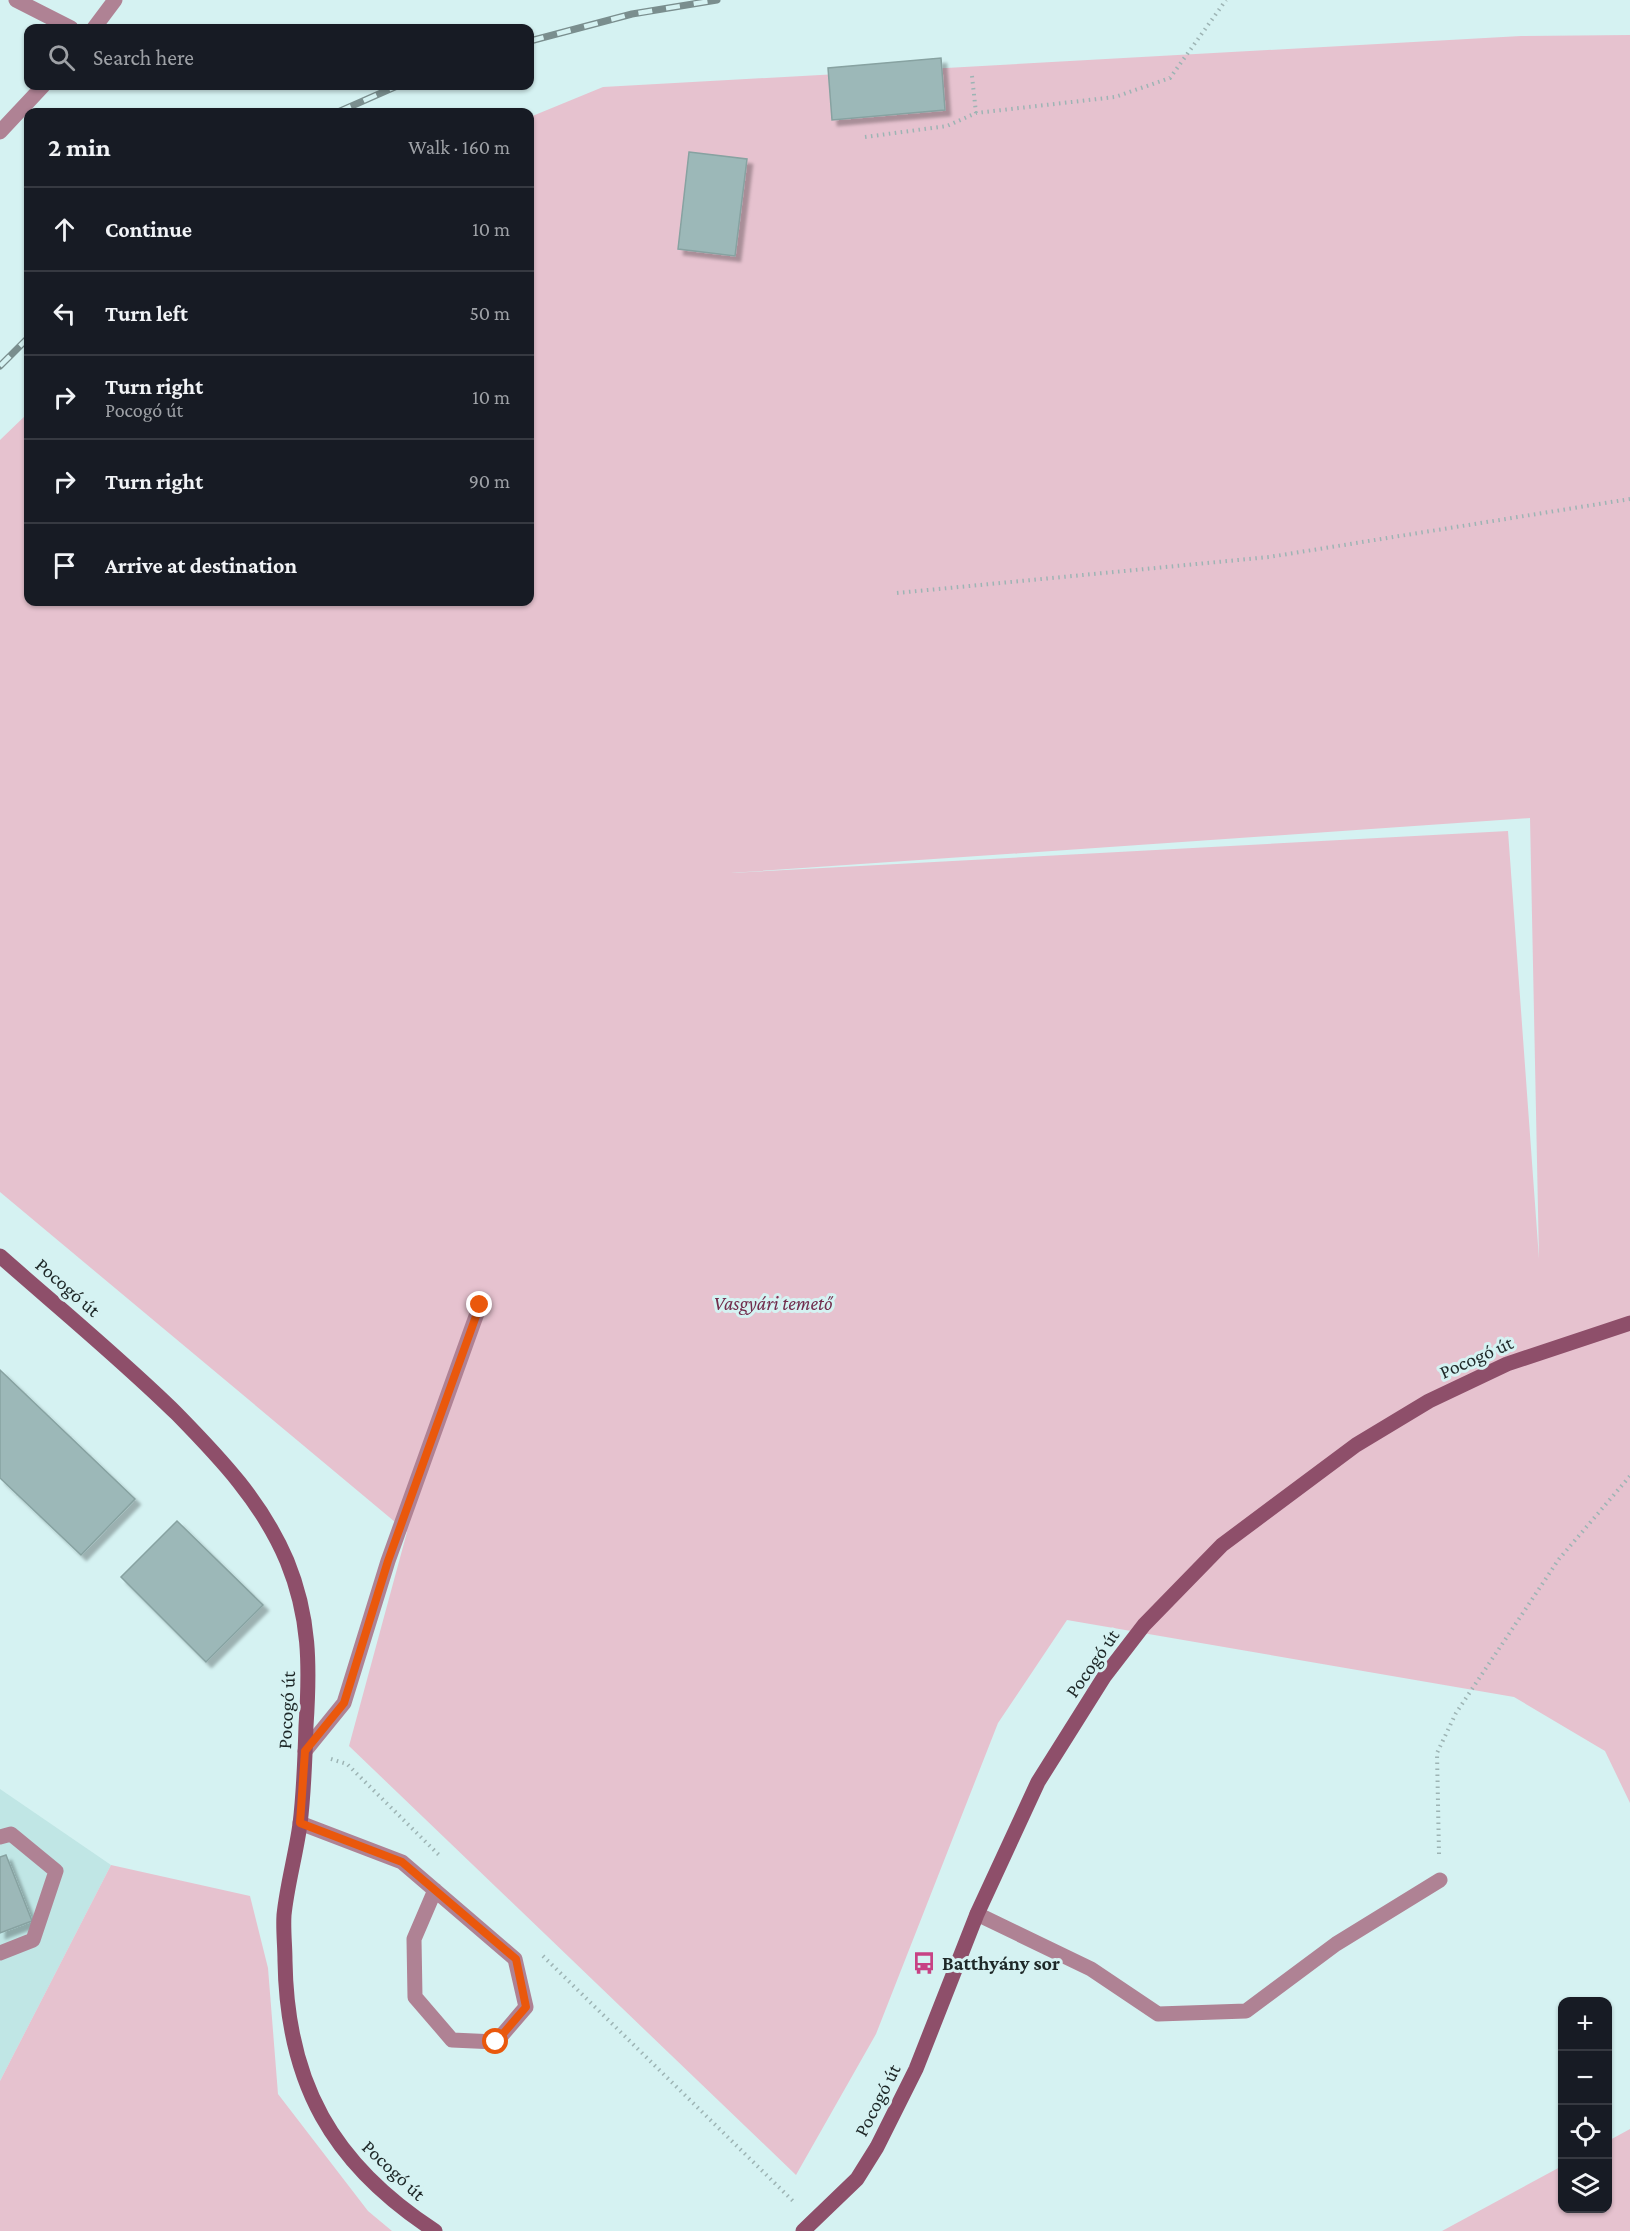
<!DOCTYPE html>
<html lang="en">
<head>
<meta charset="utf-8">
<style>
  :root { --surface:#171b24; --page:#242831; --text:#f1f3f6; --muted:#9ea1a6; --line:#363941 }
  body { margin:0; font-family:"Crimson Pro",serif; background:var(--page); color:var(--text) }
  .controls { position:absolute; right:18px; bottom:18px; display:grid; overflow:hidden; border-radius:12px; box-shadow:0 2px 4px #0004 }
  .controls button { width:54px; height:54px; display:grid; place-items:center; padding:0; border:0; border-bottom:2px solid var(--line); background:var(--surface); color:var(--text); font:30px sans-serif }
  .stop { position:absolute; width:18px; height:18px; margin:-14px; border:4px solid #ea580c; border-radius:50%; background:#fff }
  .stop.end { background:#ea580c; border-color:#fff; box-shadow:0 2px 6px #0008 }
  .list { margin:0; padding:0; list-style:none }
  h2 { display:flex; justify-content:space-between; align-items:center; height:78px; margin:0; padding:0 24px; font-size:26px }
  h2 small { font-size:20px; font-weight:400; color:var(--muted) }
  .list li { display:grid; grid-template-columns:39px 1fr auto; gap:18px; align-items:center; box-sizing:border-box; height:84px; padding:0 24px; border-top:2px solid var(--line) }
  .list b { display:block; font-size:22px; white-space:nowrap }
  .list p { margin:0; font-size:20px; white-space:nowrap; color:var(--muted) }
  .list em { font-size:20px; font-style:normal; color:var(--muted) }
  .icon { flex:none; width:33px; height:33px; fill:none; stroke:currentColor; stroke-width:2; stroke-linecap:round; stroke-linejoin:round }
  .map { position:relative; flex:none; width:1630px; height:2231px; overflow:hidden }
  .search { position:absolute; background:var(--surface); box-shadow:0 2px 4px #0004; left:24px; top:24px; width:510px; height:66px; display:flex; align-items:center; gap:15px; box-sizing:border-box; padding:0 21px; border-radius:12px; color:var(--muted); font-size:22px }
  .panel { position:absolute; background:var(--surface); box-shadow:0 2px 4px #0004; left:24px; top:108px; width:510px; height:498px; border-radius:12px }
  .map>svg:first-child { display:block }
</style>
</head>
<body>
<div class="map">
<svg width="1630" height="2231" viewBox="0 0 1630 2231">
  <defs>
    <filter id="shadow"><feDropShadow dx="5.5" dy="5.5" stdDeviation="1.5" flood-color="#0004"/></filter>
  </defs>
  <rect width="100%" height="100%" fill="#d5f2f2"/>
  <path fill="#c0e6e5" d="M0,1789L111,1865L0,2081Z"/>
  <path fill="#e6c2cf" fill-rule="evenodd" d="M1630,35V1803L1605,1751L1514,1697L1067,1620L998,1723L876,2034L796,2175L349,1746L407,1532L0,1192V440L28,413V602H530V117L603,87L1521,36ZM1530,818L1539,1259L1508,831L731,873Z
    M111,1865L250,1896L268,1968L278,2094L368,2211L392,2231H0V2081Z
    M1630,2129V2231H1442L1562,2166V2208H1608V2141Z"/>
  <path fill="#9cb8b8" stroke="#87a2a1" stroke-width="1.5" filter="url(#shadow)" d="M941,58L945,110L832,120L828,68Z
    M689,152L747,159L735,256L678,249Z
    M0,1370L135,1499L81,1555L0,1478Z
    M177,1521L263,1605L206,1662L121,1577Z
    M6,1855L32,1921L0,1933V1857Z"/>
  <g fill="none" stroke-linecap="round" stroke-linejoin="round">
    <path stroke="#9db4b4" stroke-width="4" stroke-dasharray="1.5 4.5" stroke-linecap="butt" d="M972,76L976,113
      M865,137L947,126L976,113L1115,97L1170,78L1226,0
      M897,593L1269,557L1630,499
      M331,1759L347,1764L441,1857
      M1439,1854L1437,1753L1456,1713L1559,1559L1630,1476
      M543,1956L794,2202"/>
    <path stroke="#af8294" stroke-width="15" d="M305,1751L344,1703L388,1561L480,1305
      M300,1823L402,1862L515,1959L526,2007L496,2042L452,2040L415,1997L414,1939L435,1890
      M0,1837L11,1834L56,1871L33,1940L0,1953"/>
    <path stroke="#af8294" stroke-width="15" d="M16,0L71,28
      M977,1914L1091,1969L1158,2014L1246,2011L1336,1944L1440,1880"/>
    <path stroke="#af8294" stroke-width="15" d="M94,28L115,0
      M0,132L43,86"/>
    <path stroke="#8e4f6a" stroke-width="15" d="M0,1256C59,1308 121,1359 177,1414C221,1459 262,1502 287,1561C310,1617 310,1666 306,1726C305,1758 304,1792 300,1824C296,1854 287,1885 284,1915C283,1930 285,1946 285,1961C287,2083 332,2164 435,2231
      M803,2231L857,2179L877,2147L916,2069L977,1914L1038,1782L1104,1677L1144,1625L1222,1545L1356,1445L1429,1401L1507,1364L1630,1323"/>
    <g stroke="#7a8e8e" stroke-width="7">
      <path id="rail" d="M530,41L632,14L717,0
        M338,112L397,86
        M0,366L28,338"/>
    </g>
    <use href="#rail" stroke="#d5f2f2" stroke-width="4.5" stroke-dasharray="14" stroke-linecap="butt"/>
  </g>
  <g fill="none" stroke-linecap="round" stroke-linejoin="round">
    <path stroke="#ea580c" stroke-width="8" d="M480,1305L388,1561L344,1703L305,1751L300,1823L402,1862L516,1959L526,2007L496,2042"/>
  </g>
  <defs>
    <g id="bus-bare" transform="scale(1.8)"><path d="M-5-6H5V4H4V6H2V4H-2V6H-4V4H-5ZM-3.5-4V0h7V-4ZM-3.5 1.2v1.5H-2V1.2ZM2 1.2v1.5H3.5V1.2Z" fill="#c74284" stroke="#d5f2f2" stroke-width="2.5" paint-order="stroke"/></g>
  </defs>
  <g fill-rule="evenodd">
    <use href="#bus-bare" x="924" y="1963"/>
  </g>
  <g text-anchor="middle" dominant-baseline="central" stroke-width="6" stroke-linejoin="round" paint-order="stroke">
    <g font-size="20" fill="#1e2828" stroke="#d5f2f2">
      <text transform="translate(68 1287) rotate(41)">Pocogó út</text>
      <text transform="translate(1476 1357) rotate(-24)">Pocogó út</text>
      <text transform="translate(1092 1663) rotate(-55)">Pocogó út</text>
      <text transform="translate(286 1710) rotate(-87)">Pocogó út</text>
      <text transform="translate(877 2100) rotate(-63)">Pocogó út</text>
      <text transform="translate(394 2170) rotate(43)">Pocogó út</text>
    </g>
    <g font-size="20" font-style="italic" fill="#722d4d" stroke="#d5f2f2">
      <text x="773" y="1303">Vasgyári temető</text>
    </g>
    <g font-size="20" font-weight="bold" fill="#1e2828" stroke="#d5f2f2" text-anchor="start">
      <text x="942" y="1963">Batthyány sor</text>
    </g>
  </g>
</svg>
<div class="controls">
<button>+</button>
<button>−</button>
<button><svg class="icon" aria-label="locate" viewBox="0 0 24 24"><circle cx="12" cy="12" r="6"/><path d="M12 2v4M12 18v4M2 12h4M18 12h4"/></svg></button>
<button><svg class="icon" aria-label="layers" viewBox="0 0 24 24"><path d="M12 4l9 5-9 5-9-5zM3 14l9 5 9-5"/></svg></button>
</div>
<div class="stop" style="left:496px;top:2042px"></div>
<div class="stop end" style="left:480px;top:1305px"></div>
<div class="search"><svg class="icon" aria-label="search" viewBox="0 0 24 24"><circle cx="10" cy="10" r="6"/><path d="M15 15l6 6"/></svg>Search here</div>
<section class="panel">
<h2>2 min<small>Walk · 160 m</small></h2>
<ul class="list">
<li><svg class="icon" aria-label="ahead" viewBox="0 0 24 24"><path d="M12 20V5M6 11l6-6 6 6"/></svg><div><b>Continue</b></div><em>10 m</em></li>
<li><svg class="icon" aria-label="left" viewBox="0 0 24 24"><path d="M17 20v-9H6M10 6l-5 5 5 5"/></svg><div><b>Turn left</b></div><em>50 m</em></li>
<li><svg class="icon" aria-label="right" viewBox="0 0 24 24"><path d="M7 20v-9h11M14 6l5 5-5 5"/></svg><div><b>Turn right</b><p>Pocogó út</p></div><em>10 m</em></li>
<li><svg class="icon" aria-label="right" viewBox="0 0 24 24"><path d="M7 20v-9h11M14 6l5 5-5 5"/></svg><div><b>Turn right</b></div><em>90 m</em></li>
<li><svg class="icon" aria-label="arrive" viewBox="0 0 24 24"><path d="M6 21V4h12l-3 4 3 4H6"/></svg><div><b>Arrive at destination</b></div></li>
</ul>
</section>
</div>
</body>
</html>
